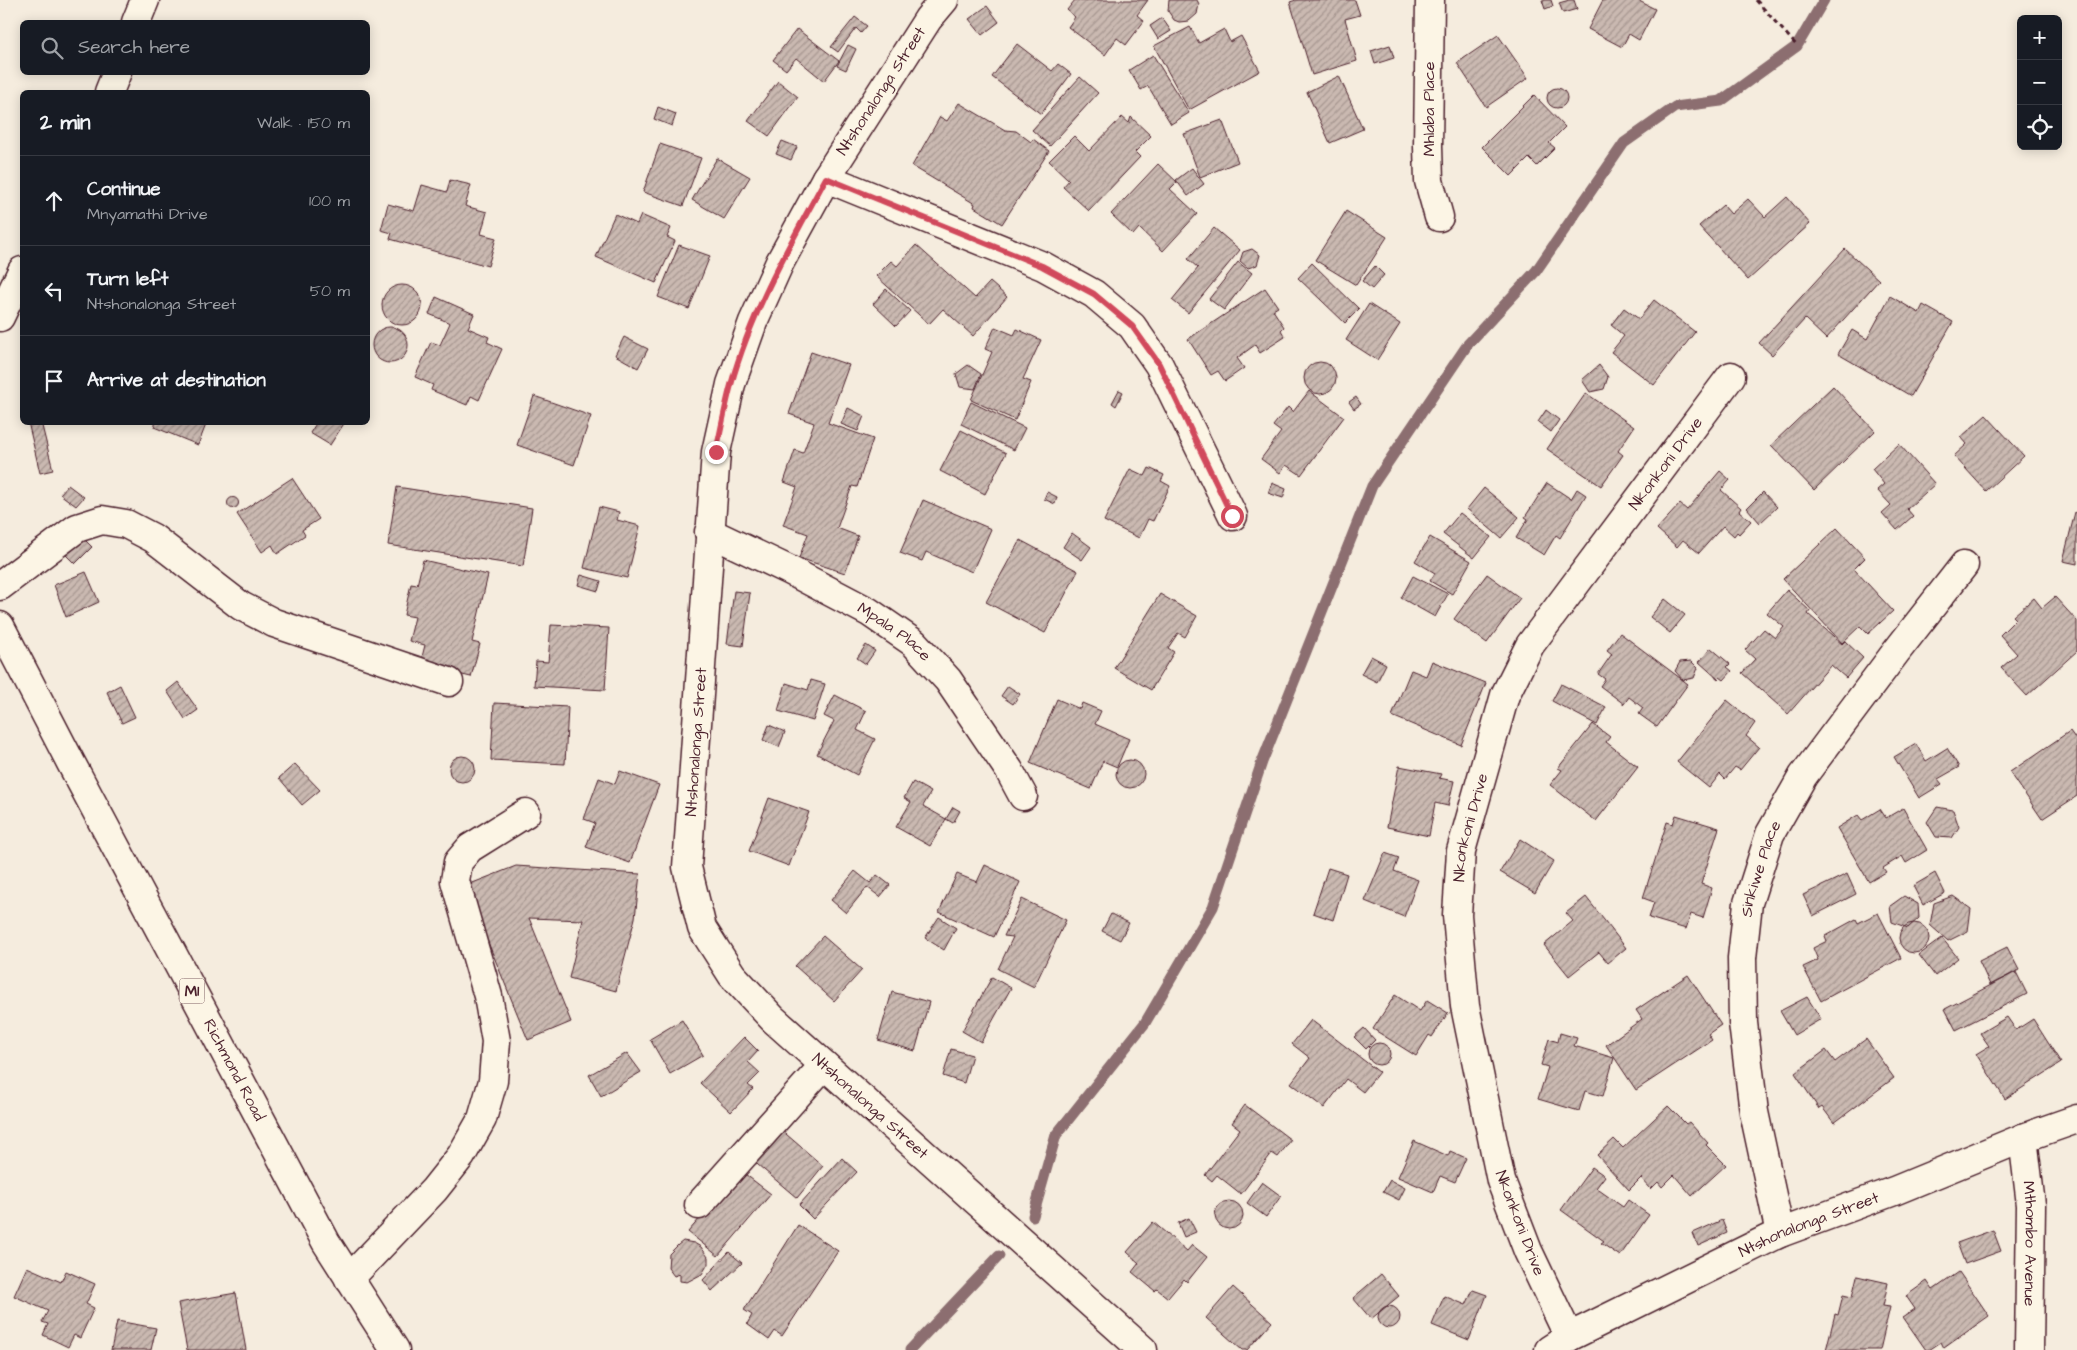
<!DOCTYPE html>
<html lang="en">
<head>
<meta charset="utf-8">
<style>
  :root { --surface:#171b24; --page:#20242c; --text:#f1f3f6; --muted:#9ea1a6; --line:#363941 }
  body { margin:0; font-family:"Architects Daughter",sans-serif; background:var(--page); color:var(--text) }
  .controls { position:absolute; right:15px; top:15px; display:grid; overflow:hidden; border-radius:8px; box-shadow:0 2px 12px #0003 }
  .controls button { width:45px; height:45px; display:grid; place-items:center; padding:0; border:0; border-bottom:1px solid var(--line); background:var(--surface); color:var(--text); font:25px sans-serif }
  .stop { position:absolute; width:15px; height:15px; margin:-11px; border:4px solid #d1495b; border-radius:50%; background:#fff }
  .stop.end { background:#d1495b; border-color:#fff; box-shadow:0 1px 5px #0008 }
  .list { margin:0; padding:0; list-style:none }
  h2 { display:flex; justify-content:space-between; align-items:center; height:65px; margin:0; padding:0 20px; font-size:21px }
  h2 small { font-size:16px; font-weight:400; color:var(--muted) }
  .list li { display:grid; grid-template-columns:32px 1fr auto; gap:15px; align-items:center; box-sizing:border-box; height:90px; padding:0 20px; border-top:1px solid var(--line) }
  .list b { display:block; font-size:19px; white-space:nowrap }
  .list p { margin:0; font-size:16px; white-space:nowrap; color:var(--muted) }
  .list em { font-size:16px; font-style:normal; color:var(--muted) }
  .icon { flex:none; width:28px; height:28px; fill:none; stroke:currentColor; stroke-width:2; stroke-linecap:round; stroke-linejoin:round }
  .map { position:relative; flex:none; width:2077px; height:1350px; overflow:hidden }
  .search { position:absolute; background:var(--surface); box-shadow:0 2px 12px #0003; left:20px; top:20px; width:350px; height:55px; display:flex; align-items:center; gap:12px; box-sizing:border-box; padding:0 18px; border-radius:8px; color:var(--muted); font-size:19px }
  .panel { position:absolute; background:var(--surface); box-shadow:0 2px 12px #0003; left:20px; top:90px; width:350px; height:335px; border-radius:8px }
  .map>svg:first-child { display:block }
</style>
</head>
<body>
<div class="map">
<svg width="2077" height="1350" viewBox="0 0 2077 1350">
  <defs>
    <pattern id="building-hatch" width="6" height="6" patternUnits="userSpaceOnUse" patternTransform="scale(1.25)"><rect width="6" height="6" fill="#cab9b1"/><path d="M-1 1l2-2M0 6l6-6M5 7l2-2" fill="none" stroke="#a69690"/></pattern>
  </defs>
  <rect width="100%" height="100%" fill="#f5ecde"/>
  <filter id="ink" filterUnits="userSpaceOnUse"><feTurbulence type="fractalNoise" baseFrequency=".02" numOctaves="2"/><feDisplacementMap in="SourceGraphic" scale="10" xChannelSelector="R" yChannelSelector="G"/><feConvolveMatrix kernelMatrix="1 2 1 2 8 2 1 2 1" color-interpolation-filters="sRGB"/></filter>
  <g filter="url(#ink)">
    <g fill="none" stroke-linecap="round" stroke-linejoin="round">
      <path stroke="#8c6e70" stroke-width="11" d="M1033,1216L1056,1135L1145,1023L1213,907L1262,762L1372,486L1468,344L1536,271L1624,143L1675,107L1721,101L1797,46L1824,0
        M910,1350L999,1256"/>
    </g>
    <path fill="url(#building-hatch)" stroke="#4a1f2b" d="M1075,0H1148L1137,15L1144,21L1126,45L1117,38L1105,55L1068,27L1075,17L1067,10Z
      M1169,0H1197L1199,4L1197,14L1189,21L1179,22L1174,20L1168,11Z
      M1296,0H1355L1360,15L1345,19L1357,61L1312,75L1290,2Z
      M1542,0H1551L1553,6L1545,9Z
      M1569,0H1574L1577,9L1563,13L1559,3Z
      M1603,0H1637L1655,9L1639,40L1629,34L1622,47L1588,29Z
      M987,6L999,22L982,35L969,19Z
      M855,17L867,26L861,33L856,28L838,52L831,47Z
      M1162,18L1171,31L1158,39L1150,26Z
      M1190,27L1199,43L1224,29L1230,42L1241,36L1260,71L1189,110L1154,46Z
      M797,29L839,61L824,81L796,58L786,70L773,60Z
      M1498,35L1528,78L1486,107L1457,63Z
      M1017,44L1052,71L1058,64L1071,74L1041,114L992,77Z
      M848,45L856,49L846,70L837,66Z
      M1390,45L1394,58L1375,64L1371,51Z
      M1153,55L1189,113L1171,124L1148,86L1141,90L1129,70Z
      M1339,76L1363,129L1330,143L1307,92Z
      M1080,77L1098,93L1050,146L1032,130Z
      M778,81L798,97L769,136L748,121Z
      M1547 98a10 10 0 1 1 20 0a10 10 0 1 1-20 0Z
      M1534,95L1565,127L1549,143L1555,148L1537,166L1529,158L1511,176L1482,147Z
      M959,103L1005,130L1016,131L1031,142L1033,139L1049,151L1002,224L974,207L975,204L912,166L940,117L947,121Z
      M658,107L676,114L672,126L654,119Z
      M1122,117L1129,123L1131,117L1151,136L1135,152L1140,157L1089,211L1063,187L1069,180L1049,161L1074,136L1089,151Z
      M1222,120L1238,162L1200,177L1184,134Z
      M782,141L797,147L791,160L776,154Z
      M660,144L701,158L683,206L643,192Z
      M717,158L750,177L724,219L692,200Z
      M1158,164L1177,182L1170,189L1197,214L1163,251L1139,228L1133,235L1111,214Z
      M1192,168L1204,184L1188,196L1176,180Z
      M450,180L471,185L465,206L487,212L481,234L496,238L488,266L390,239L392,233L381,230L388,204L414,211L422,185L447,192Z
      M1787,197L1810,224L1748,280L1699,226L1723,205L1731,214L1748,199L1765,217Z
      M1346,211L1387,237L1356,285L1315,260Z
      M615,214L637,224L641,215L671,228L667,237L675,241L656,283L596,257Z
      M1214,228L1240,250L1188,313L1172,300L1198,268L1188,259Z
      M679,245L710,256L689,309L658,297Z
      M916,245L975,298L990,282L1007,297L973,336L943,309L929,324L876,276L891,261L897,266Z
      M1252,249L1260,255L1257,265L1248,268L1240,261L1243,252Z
      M1845,249L1879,280L1826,339L1805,319L1772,355L1759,343Z
      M1238,262L1252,273L1224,310L1209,299Z
      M1312,263L1359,309L1345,323L1298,278Z
      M1375,266L1384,275L1372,289L1362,281Z
      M382 305a20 20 0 1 1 40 0a20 20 0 1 1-40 0Z
      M1265,288L1278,307L1273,310L1284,327L1281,330L1285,337L1260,353L1255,345L1237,358L1244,368L1225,381L1218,371L1211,375L1188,339Z
      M886,289L910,311L896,326L873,304Z
      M1890,296L1919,313L1923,305L1953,322L1911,396L1838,354L1852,330L1867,339Z
      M436,297L474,314L468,328L489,337L487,342L502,349L479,400L471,396L467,405L431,390L433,385L415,377L431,342L440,345L450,323L429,314Z
      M1654,300L1695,332L1654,385L1611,352L1624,336L1611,325L1624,308L1639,319Z
      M1369,304L1400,324L1377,360L1346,340Z
      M372 345a18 18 0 1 1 36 0a18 18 0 1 1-36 0Z
      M995,327L1014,335L1017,329L1041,340L1023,379L1031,382L1015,420L971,400L992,352L985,349Z
      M624,337L648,349L638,368L615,355Z
      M811,352L849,365L828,423L873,439L857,487L852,486L837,528L858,536L845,573L799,558L808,534L783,525L797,487L784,482L795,450L803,453L814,423L789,414Z
      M1304 378a16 16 0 1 1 32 0a16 16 0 1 1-32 0Z
      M968,365L981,374L975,389L960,387L956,374Z
      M1599,365L1608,377L1604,389L1590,392L1582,380Z
      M1833,386L1875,431L1814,490L1771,445Z
      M1119,390L1123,392L1116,406L1112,403Z
      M1309,391L1344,417L1301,475L1286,465L1280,473L1261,459L1281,432L1273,426L1288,407L1293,412Z
      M1586,393L1634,427L1618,451L1623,455L1601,486L1547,449Z
      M534,396L591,416L574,465L517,445Z
      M1356,397L1361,404L1354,409L1349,402Z
      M971,402L1025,428L1014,450L961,424Z
      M848,408L864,416L858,431L841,424Z
      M1546,410L1559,420L1551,432L1538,422Z
      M1986,415L2024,456L1986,491L1954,456L1967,444L1961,437Z
      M28,422H41L53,470L40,473Z
      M156,422H207L198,445L154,427Z
      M317,422H345L330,445L310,433Z
      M961,430L1006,453L985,494L940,471Z
      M1899,444L1935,484L1907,509L1913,516L1897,530L1882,513L1891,505L1877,490L1884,484L1872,469Z
      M1149,468L1164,475L1161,481L1170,486L1153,521L1148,519L1139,538L1104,521L1130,469L1145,476Z
      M1720,471L1730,480L1721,490L1741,508L1739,511L1751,521L1739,534L1737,532L1734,536L1723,526L1699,553L1683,540L1677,547L1657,529L1680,504L1687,510Z
      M292,478L319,519L302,530L305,535L277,554L272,545L262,552L237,514Z
      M1272,483L1286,489L1283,498L1268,493Z
      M1547,483L1571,499L1577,489L1586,495L1560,538L1556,535L1544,555L1516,538L1528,519L1525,517Z
      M68,485L84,497L76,506L60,494Z
      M397,487L532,508L523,566L388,545Z
      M1484,488L1519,517L1501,538L1467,509Z
      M1047,492L1057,497L1055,504L1044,499Z
      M1763,492L1777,507L1760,523L1747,508Z
      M227.5 503a5.5 5.5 0 1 1 11 0a5.5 5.5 0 1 1-11 0Z
      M923,500L991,529L972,572L926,552L922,561L900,553Z
      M599,507L619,512L617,520L640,526L627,578L584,568Z
      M2075,512H2077V564L2063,561Z
      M1460,513L1491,537L1474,558L1443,534Z
      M1837,528L1865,558L1854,569L1893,611L1868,634L1860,626L1842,643L1783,579Z
      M1072,533L1091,547L1082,560L1063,547Z
      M82,537L92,547L75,564L65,554Z
      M1430,537L1471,561L1452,594L1430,581L1435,573L1415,561Z
      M1020,540L1078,571L1045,633L986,602Z
      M423,560L488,575L472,642L480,644L471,677L420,665L425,645L409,641L415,617L404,615L411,584L417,585Z
      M86,572L99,602L66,617L54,585Z
      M1487,574L1520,598L1487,643L1454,619Z
      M581,575L601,581L598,591L578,585Z
      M1413,576L1448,594L1435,617L1401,598Z
      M1787,590L1810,611L1808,614L1842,644L1845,641L1863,658L1846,678L1831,665L1788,714L1742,673L1755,659L1745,650L1764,629L1775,638L1784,627L1767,613Z
      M734,591L750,593L743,646L727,644Z
      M1160,594L1197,616L1185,637L1178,633L1168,648L1174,652L1151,690L1114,668Z
      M2055,597L2077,621V651L2027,696L2001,668L2017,654L2000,635L2016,619L2013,616L2034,598L2042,608Z
      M1665,599L1685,615L1670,633L1650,617Z
      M551,625L609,628L605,690L534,686L536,661L548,662Z
      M1620,633L1688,684L1657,727L1639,714L1643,708L1629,697L1624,704L1600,686L1605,679L1598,674L1612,654L1607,650Z
      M866,645L875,651L866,664L857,658Z
      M1711,648L1730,664L1727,667L1732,671L1724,680L1720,677L1718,679L1699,662Z
      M1371,656L1386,664L1377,682L1361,674Z
      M1432,661L1486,683L1461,745L1392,716L1411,670L1426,676Z
      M1691,661L1698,668L1694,678L1683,680L1675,671L1680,662Z
      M811,680L825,684L813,721L778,711L786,683L808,690Z
      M178,682L198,710L185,719L167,691Z
      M1561,684L1606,707L1597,725L1552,701Z
      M120,685L135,717L122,723L107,692Z
      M1008,686L1020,694L1013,704L1001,696Z
      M835,695L866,711L857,730L875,739L857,775L817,754L834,721L824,716Z
      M1057,699L1080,709L1082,703L1101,711L1095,724L1129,739L1117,767L1103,761L1091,789L1030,763Z
      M1727,700L1755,723L1746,736L1759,747L1740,770L1735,767L1725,779L1720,774L1709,788L1677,762Z
      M494,703L568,707L565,764L491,760Z
      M1593,724L1610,737L1606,742L1638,767L1596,821L1550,785L1562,770L1558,768Z
      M769,725L785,732L779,747L763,740Z
      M2070,731L2077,741V796L2042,819L2010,772Z
      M1916,744L1926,761L1947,748L1959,767L1938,779L1942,784L1919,798L1894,757Z
      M449 769a13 13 0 1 1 26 0a13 13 0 1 1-26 0Z
      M1116 774a14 14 0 1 1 28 0a14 14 0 1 1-28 0Z
      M295,764L320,790L302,805L279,778Z
      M1399,766L1441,774L1439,778L1454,781L1448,806L1435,803L1429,836L1387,827Z
      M620,771L659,785L630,863L586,847L595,823L584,819L599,778L615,784Z
      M913,782L931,792L923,806L946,819L930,846L896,827L911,802L904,798Z
      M769,798L809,812L789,866L749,851Z
      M953,807L960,811L953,823L946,819Z
      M1937,807L1953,810L1959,827L1952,838L1936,837L1927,822Z
      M1903,808L1927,850L1906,863L1902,856L1883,868L1886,872L1869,882L1837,828L1858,815L1862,820L1880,809L1886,818Z
      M1676,815L1719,828L1701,884L1712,888L1703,918L1691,914L1686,929L1649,918L1654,902L1643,898L1667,822L1673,824Z
      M1520,839L1554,861L1535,893L1500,872Z
      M1385,853L1399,858L1394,871L1418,880L1404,917L1365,901Z
      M985,865L1020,882L994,937L939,912L957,874L977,882Z
      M516,866L640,874L635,918L616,991L569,978L583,920L529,918L571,1022L528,1040L465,886Z
      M1328,868L1347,874L1333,920L1313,913Z
      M855,871L870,883L877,875L890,885L880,897L867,887L846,913L831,900Z
      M1935,873L1945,893L1923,905L1913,886Z
      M1847,874L1856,894L1813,916L1803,895Z
      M1904,896L1918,904L1919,918L1908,928L1892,922L1890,906Z
      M1953,896L1971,909L1968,931L1948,941L1930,925L1934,903Z
      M1586,897L1626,948L1608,963L1599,952L1569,976L1544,945L1573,921L1566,913Z
      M1022,899L1066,920L1034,987L998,969L1013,937L1004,936Z
      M1878,913L1901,958L1821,1001L1803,967L1818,960L1813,948L1827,941L1825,936L1856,919L1858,923Z
      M1111,914L1129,923L1120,940L1102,931Z
      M939,917L956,928L944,950L925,938Z
      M1899 938a15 15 0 1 1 30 0a15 15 0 1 1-30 0Z
      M823,936L862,970L834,1001L795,966Z
      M1942,938L1958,958L1935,976L1919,955Z
      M2007,947L2019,970L1990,985L1979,961Z
      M2016,972L2027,994L1956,1030L1945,1009Z
      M1688,975L1721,1025L1708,1034L1712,1040L1636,1090L1606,1045L1642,1019L1636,1010Z
      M992,977L1011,988L981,1042L962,1031Z
      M892,992L929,1002L915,1051L878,1040Z
      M1395,995L1420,1011L1427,1000L1448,1013L1432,1037L1429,1035L1416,1056L1373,1029Z
      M1807,997L1821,1019L1794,1035L1780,1011Z
      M2007,1017L2016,1030L2033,1019L2061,1063L2005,1099L1976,1054L1989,1046L1980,1033Z
      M682,1020L703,1055L670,1074L650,1039Z
      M1311,1020L1379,1072L1363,1092L1346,1079L1324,1108L1291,1083L1310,1058L1292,1044Z
      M1364,1028L1375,1040L1366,1049L1354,1037Z
      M1560,1033L1577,1038L1574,1046L1614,1058L1603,1096L1585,1091L1579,1111L1538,1099L1548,1067L1541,1065L1549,1039L1558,1042Z
      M744,1037L758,1051L748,1062L760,1073L748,1085L753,1089L731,1112L700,1083Z
      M1866,1039L1894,1078L1834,1123L1822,1107L1819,1109L1795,1073L1826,1050L1835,1062Z
      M1368 1054a11 11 0 1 1 22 0a11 11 0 1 1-22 0Z
      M951,1049L972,1055L964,1083L943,1076Z
      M627,1053L641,1072L601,1096L589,1075Z
      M1245,1105L1291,1140L1278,1157L1272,1153L1241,1194L1217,1175L1212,1181L1205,1175L1240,1129L1232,1123Z
      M1668,1106L1686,1124L1689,1122L1708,1143L1706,1145L1726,1165L1692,1196L1674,1175L1662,1187L1658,1182L1651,1189L1641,1178L1629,1190L1597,1155L1614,1139L1623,1148Z
      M779,1128L823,1166L797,1198L751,1159Z
      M1414,1141L1448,1156L1450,1151L1466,1158L1455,1182L1440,1176L1433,1192L1398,1177Z
      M842,1158L857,1172L813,1219L799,1205Z
      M1592,1167L1605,1176L1596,1188L1623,1207L1628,1200L1649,1215L1620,1256L1601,1243L1604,1241L1561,1210Z
      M741,1171L771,1194L718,1256L688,1232Z
      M1390,1180L1405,1188L1399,1200L1383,1192Z
      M1262,1182L1281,1196L1266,1217L1247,1203Z
      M1215 1215a14 14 0 1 1 28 0a14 14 0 1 1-28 0Z
      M1189,1218L1196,1232L1184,1237L1178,1223Z
      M1722,1220L1727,1233L1698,1246L1693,1233Z
      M1153,1222L1187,1251L1192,1245L1207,1257L1187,1282L1184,1279L1168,1298L1157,1289L1155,1291L1132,1272L1139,1263L1127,1252Z
      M798,1225L838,1251L782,1336L775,1331L769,1340L747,1324L752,1315L744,1310Z
      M1993,1230L2001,1251L1965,1264L1957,1243Z
      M683,1241L694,1243L701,1247L708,1257V1264L702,1274L687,1282L680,1281V1274L674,1276L668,1268L669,1254L678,1245Z
      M729,1252L742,1263L712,1291L703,1280Z
      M27,1267L61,1282L66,1271L95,1284L86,1304L94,1308L80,1338L74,1335L68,1347L43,1335L48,1324L42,1322L48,1311L14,1296Z
      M1959,1272L1989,1316L1944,1348L1941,1342L1929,1350H1926L1903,1317L1915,1309L1906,1296L1927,1281L1933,1290Z
      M1381,1274L1399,1296L1371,1319L1353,1298Z
      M1857,1276L1888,1283L1883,1306L1890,1307L1880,1350H1826L1835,1314L1838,1315L1843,1295L1852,1297Z
      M1233,1287L1272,1322L1247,1350H1242L1206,1318Z
      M1473,1290L1487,1295L1469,1340L1432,1325L1444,1296L1466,1305Z
      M236,1293L246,1350H187L178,1303Z
      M1378 1317a11 11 0 1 1 22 0a11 11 0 1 1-22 0Z
      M117,1321L156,1328L151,1350H111Z"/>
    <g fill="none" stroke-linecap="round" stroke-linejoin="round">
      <g stroke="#4a1f2b" stroke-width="31">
        <g id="minor">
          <path id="s1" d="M944,0L928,19L826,178L780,262L753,322L731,384L716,452L687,867L702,928L732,975L773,1019L1143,1350"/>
          <path d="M1430,0L1428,146L1429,181L1439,217"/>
          <path d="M136,22L145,0"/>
          <path d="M109,92L117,72"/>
          <path d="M826,178L1043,266L1094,294L1132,326L1159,365L1233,516"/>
          <path d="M0,317L22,271"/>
          <path id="s2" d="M709,532L791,571L869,612L914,643L948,680L1009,770L1023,796"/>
          <path d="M0,586L77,528L102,520L126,524L153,538L241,606L274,623L449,682"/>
          <path id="s3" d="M2023,1138L2031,1205L2029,1350"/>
          <path d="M699,1205L824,1065"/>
          <path id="s4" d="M1780,1233L1754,1112L1743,1023L1742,958L1748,903L1770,834L1803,776L1896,652L1964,565"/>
          <path d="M349,1279L434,1190L461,1156L482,1119L493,1081L496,1041L488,996L455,881L458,862L470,848L526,813"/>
          <path id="s5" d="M1569,1337L1528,1251L1501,1181L1465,1006L1457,915L1461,851L1505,695L1530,645L1731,376"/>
          <path id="s6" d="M1549,1350L1569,1337L1780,1233L1894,1191L2023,1138L2077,1119"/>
        </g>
      </g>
      <g stroke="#4a1f2b" stroke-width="31">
        <g id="highway">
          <path id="s7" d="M0,626L71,763L326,1242L395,1350"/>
        </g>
      </g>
      <path stroke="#4a1f2b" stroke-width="3" stroke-dasharray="5 4" stroke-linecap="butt" d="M1756,0L1797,46"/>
      <use href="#minor" stroke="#fcf5e5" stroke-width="28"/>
      <use href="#highway" stroke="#fcf5e5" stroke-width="28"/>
    </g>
  </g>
  <g fill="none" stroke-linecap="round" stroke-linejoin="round" filter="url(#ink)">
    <path stroke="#d1495b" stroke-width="6" d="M716,452C721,430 725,407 731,385C751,312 790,244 826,178L1042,266L1094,294L1132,326L1159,364L1232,516"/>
  </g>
  <g text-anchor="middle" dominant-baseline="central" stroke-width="4" stroke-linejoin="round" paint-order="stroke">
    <rect fill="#fcf5e5" stroke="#7f5f63" stroke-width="1" x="179.5" y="978.5" width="25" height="25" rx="4"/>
    <g font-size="15" font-weight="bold" fill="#4a1f2b">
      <text x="192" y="991">M1</text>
    </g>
    <g font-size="16" fill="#4a1f2b" stroke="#fcf5e5">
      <text transform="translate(881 91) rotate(-57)">Ntshonalonga Street</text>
      <text transform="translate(1429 109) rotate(-90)">Mhlaba Place</text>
      <text stroke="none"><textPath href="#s5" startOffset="949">Nkonkoni Drive</textPath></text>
      <text stroke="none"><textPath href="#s2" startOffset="211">Mpala Place</textPath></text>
      <text transform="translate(696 742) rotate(-86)">Ntshonalonga Street</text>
      <text stroke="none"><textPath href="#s5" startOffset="529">Nkonkoni Drive</textPath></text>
      <text stroke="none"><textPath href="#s4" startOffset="370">Sinkiwe Place</textPath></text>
      <text stroke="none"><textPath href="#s7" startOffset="502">Richmond Road</textPath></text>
      <text stroke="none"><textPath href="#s1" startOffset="1236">Ntshonalonga Street</textPath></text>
      <text transform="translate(1520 1223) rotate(69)">Nkonkoni Drive</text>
      <text stroke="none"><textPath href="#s6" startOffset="289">Ntshonalonga Street</textPath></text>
      <text stroke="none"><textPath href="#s3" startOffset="106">Mthombo Avenue</textPath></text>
    </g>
  </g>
</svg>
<div class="controls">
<button>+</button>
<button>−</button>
<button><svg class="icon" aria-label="locate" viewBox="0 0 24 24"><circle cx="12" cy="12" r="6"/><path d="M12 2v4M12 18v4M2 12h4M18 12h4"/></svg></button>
</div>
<div class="stop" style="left:1232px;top:516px"></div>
<div class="stop end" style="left:716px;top:452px"></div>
<div class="search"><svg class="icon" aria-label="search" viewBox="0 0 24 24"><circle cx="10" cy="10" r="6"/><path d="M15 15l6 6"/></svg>Search here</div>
<section class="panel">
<h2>2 min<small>Walk · 150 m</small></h2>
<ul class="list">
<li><svg class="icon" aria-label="ahead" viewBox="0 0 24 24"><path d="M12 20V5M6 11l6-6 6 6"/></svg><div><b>Continue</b><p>Mnyamathi Drive</p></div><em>100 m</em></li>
<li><svg class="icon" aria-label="left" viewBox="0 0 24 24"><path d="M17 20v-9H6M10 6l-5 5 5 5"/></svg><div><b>Turn left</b><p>Ntshonalonga Street</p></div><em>50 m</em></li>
<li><svg class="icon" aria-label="arrive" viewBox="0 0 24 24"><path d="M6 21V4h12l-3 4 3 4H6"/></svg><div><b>Arrive at destination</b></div></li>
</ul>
</section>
</div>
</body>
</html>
